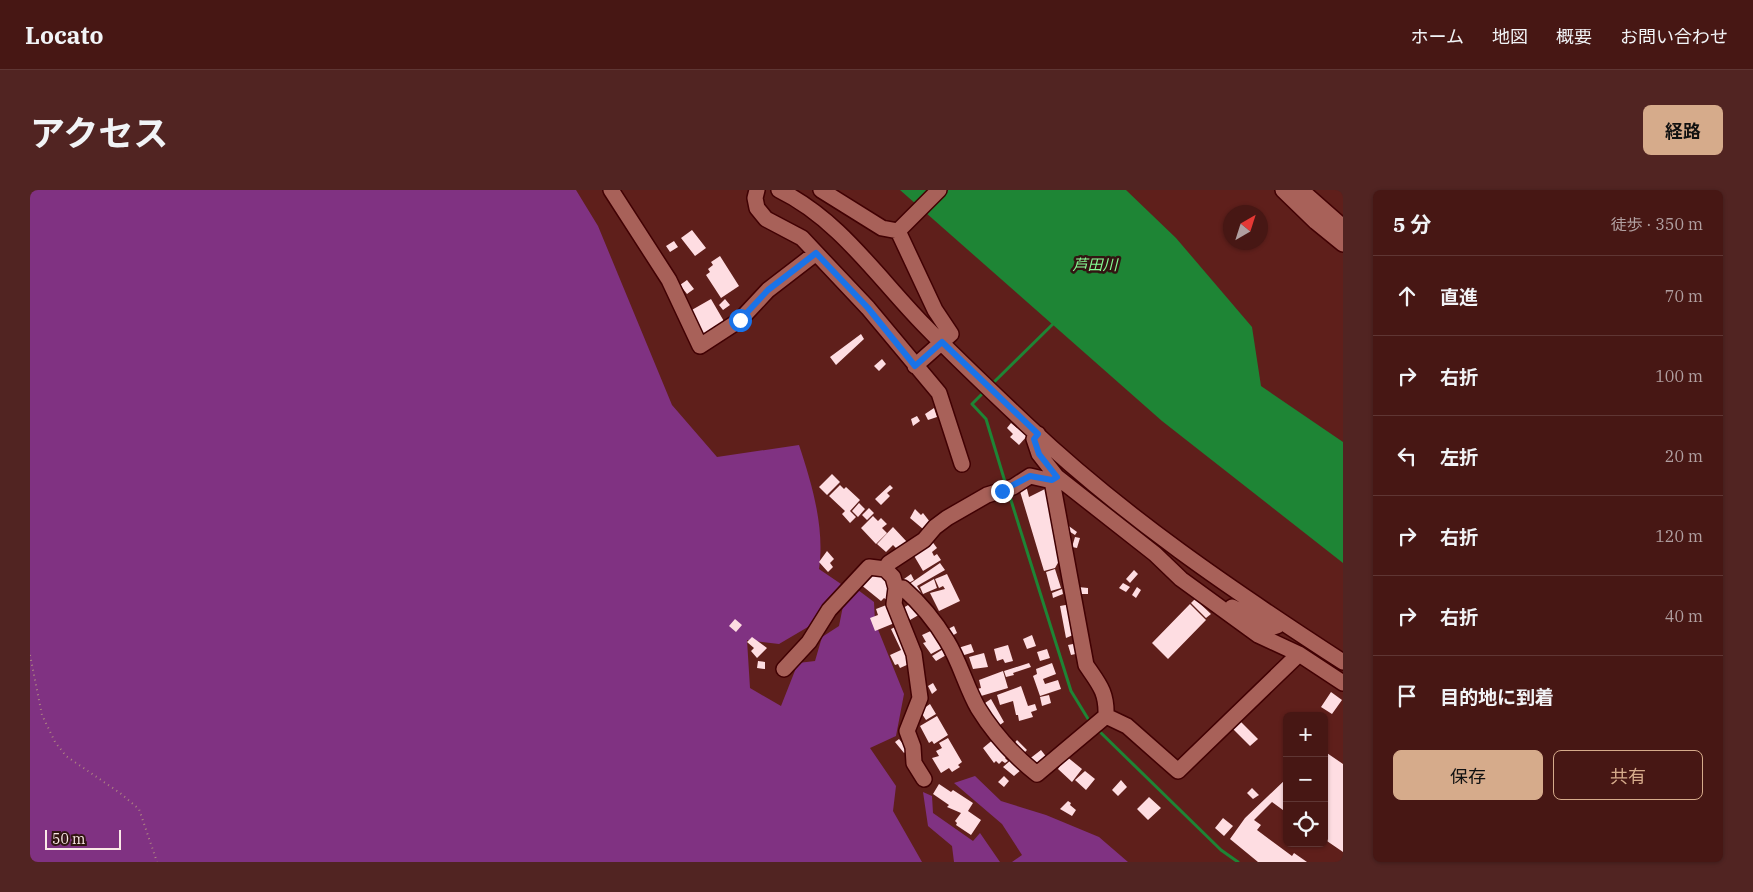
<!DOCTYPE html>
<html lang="ja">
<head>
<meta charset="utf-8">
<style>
  :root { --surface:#471714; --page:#512422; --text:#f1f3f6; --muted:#b09fa0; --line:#5f3634; --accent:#d6ab8b }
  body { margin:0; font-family:"IBM Plex Serif","Noto Sans JP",serif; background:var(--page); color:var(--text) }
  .controls { position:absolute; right:15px; bottom:15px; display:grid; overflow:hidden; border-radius:8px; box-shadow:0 1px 4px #0004 }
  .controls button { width:45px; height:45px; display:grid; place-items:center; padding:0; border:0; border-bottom:1px solid var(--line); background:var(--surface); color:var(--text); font:25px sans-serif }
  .compass { position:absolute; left:1193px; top:15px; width:45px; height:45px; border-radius:50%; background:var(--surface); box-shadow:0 1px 4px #0004; rotate:39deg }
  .scale { position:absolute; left:15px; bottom:12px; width:76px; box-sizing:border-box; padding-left:5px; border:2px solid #fae9e7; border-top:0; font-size:14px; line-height:18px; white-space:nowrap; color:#fae9e7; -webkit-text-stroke:4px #321512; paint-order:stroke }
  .stop { position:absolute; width:15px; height:15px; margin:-11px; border:4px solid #1a73e8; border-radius:50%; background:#fff }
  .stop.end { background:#1a73e8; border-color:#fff; box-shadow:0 1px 5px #0008 }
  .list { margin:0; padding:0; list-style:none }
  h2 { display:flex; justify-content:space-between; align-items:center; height:65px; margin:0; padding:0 20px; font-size:21px }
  h2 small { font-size:16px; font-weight:400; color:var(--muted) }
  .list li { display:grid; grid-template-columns:32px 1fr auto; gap:15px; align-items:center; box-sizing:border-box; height:80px; padding:0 20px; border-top:1px solid var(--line) }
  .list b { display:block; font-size:19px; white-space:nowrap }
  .list em { font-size:16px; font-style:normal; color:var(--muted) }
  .actions { display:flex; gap:10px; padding:15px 20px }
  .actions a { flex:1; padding:11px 0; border:1px solid var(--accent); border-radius:8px; text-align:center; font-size:18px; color:var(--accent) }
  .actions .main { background:var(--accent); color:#111 }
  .icon { flex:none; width:28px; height:28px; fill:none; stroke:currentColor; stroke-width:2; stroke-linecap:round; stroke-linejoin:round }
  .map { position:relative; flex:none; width:1313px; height:672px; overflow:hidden; border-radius:8px }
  header { display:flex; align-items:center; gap:30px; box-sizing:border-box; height:70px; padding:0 25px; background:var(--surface); border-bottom:1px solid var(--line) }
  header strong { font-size:24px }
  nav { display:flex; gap:28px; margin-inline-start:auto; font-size:18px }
  .intro { display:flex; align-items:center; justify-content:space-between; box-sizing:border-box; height:120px; padding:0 30px }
  h1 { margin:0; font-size:35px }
  .button { padding:12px 22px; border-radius:8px; background:var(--accent); color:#111; font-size:18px; font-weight:700 }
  main { display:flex; gap:30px; padding:0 30px }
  aside { flex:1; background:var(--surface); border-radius:8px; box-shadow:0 1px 4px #0004 }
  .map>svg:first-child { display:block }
</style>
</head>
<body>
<header>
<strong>Locato</strong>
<nav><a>ホーム</a><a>地図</a><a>概要</a><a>お問い合わせ</a></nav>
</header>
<div class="intro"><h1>アクセス</h1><a class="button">経路</a></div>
<main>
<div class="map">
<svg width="1313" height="672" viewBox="0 0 1313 672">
  <rect width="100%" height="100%" fill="#5f1f1b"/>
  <path fill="#803282" d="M0,0H546L568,36L642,215L687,267L769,255C782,294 795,338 789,379L811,394L783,434L749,454L717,450L720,498L751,516L768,473L785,471L792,447L809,436L814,411L828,400L844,412L845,432L874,504L866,546L840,558L866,596L863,621L892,672H0Z
    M945,586L971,611L1016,625L1069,647L1098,672H982L992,665L972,634L924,593Z
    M893,602L902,606L903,623L943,651L950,643L970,672H924L922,656L898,636Z"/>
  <path fill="#1e8535" d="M870,0H1096L1146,48L1222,137L1231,196L1313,252V373L1132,231Z"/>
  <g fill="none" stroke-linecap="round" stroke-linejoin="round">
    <path stroke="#1e8535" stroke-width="3" d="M962,194L1025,132
      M956,200L942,214L956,229L976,295
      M979,304L1041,501L1060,532
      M1067,539L1191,660L1208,672"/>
  </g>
  <path fill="#fedde2" d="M662,40L676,58L665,66L651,48Z
    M644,51L648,57L640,62L636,56Z
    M690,66L709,96L691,108L676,85L680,82L678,79L683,75L681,72Z
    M657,90L664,99L657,104L650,95Z
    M681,109L695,133L673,145L660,121Z
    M695,109L700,115L693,120L689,115Z
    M831,144L834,149L806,175L800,167Z
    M852,169L856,174L849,181L844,176Z
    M904,218L907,227L898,230L895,224Z
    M887,226L890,231L883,236L881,229Z
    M981,233L997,246L989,255L980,247L983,244L977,238Z
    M802,284L810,292L797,305L789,297Z
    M810,295L814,299L816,297L830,310L820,321L826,327L820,333L812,324L815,321L799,306Z
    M860,295L863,298L857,303L860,306L851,315L845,309Z
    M996,295L999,307L1019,297L1033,364L1025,378L1014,381L989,298Z
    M829,313L835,319L828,327L822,321Z
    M839,318L844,323L837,330L832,325Z
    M885,319L891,325L893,323L900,332L893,339L880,328Z
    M843,326L848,331L851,328L857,334L852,338L857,343L846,354L831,338Z
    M1036,334L1047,342L1045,345L1037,340Z
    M863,337L877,352L868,360L863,355L856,362L847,354Z
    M1045,347L1050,348L1047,358L1042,357Z
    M901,350L907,358L902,362L904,366L907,364L911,370L893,381L883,364Z
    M797,361L804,369L800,373L803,377L798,382L789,372Z
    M910,373L915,380L887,396L893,406L891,407L878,395Z
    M1025,379L1031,398L1021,401L1016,382Z
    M1104,380L1108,384L1100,393L1096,389Z
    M845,381L862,393L857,410L854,408L851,411L830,394Z
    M881,384L884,390L877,394L874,389Z
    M917,384L930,411L909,421L900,403L915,399L913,396L909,398L905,389Z
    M904,389L907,398L893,404L890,397Z
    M1093,393L1100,397L1096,402L1089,398Z
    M1048,397L1058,398V404H1047Z
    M1107,397L1111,400L1106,408L1102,405Z
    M1032,399L1033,404L1023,408L1022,403Z
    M1165,409L1181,424L1176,428L1161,413Z
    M885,411L892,423L880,430L873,418Z
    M859,414L867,432L845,441L840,428L848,425L846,419Z
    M1041,414L1047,451L1043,452V445L1036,448L1030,416Z
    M1160,414L1176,430L1138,469L1122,453Z
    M705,429L712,435L706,442L699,436Z
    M867,436L883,467L877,470L879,474L870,478L868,474L865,475L860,465L871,460L861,439Z
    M924,436L927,443L920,447L916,440Z
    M905,439L914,457L901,464L893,453L896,452L892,445Z
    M1002,445L1006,456L997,459L993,449Z
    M722,447L737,458L727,468L721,461L724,458L717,452Z
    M1048,453L1050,463L1041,465L1038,455Z
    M941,454L944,462L931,466L928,458Z
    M978,455L983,471L975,473L973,469L967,471L964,459Z
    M915,458L918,464L906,471L902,466Z
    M1017,459L1020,468L1010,471L1007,462Z
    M954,463L958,477L943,479L939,467Z
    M728,471L735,472V479L727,478Z
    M999,473L1001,477L983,483L984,485L976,487L974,481Z
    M1022,473L1026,484L1013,489L1015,494L1028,490L1031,499L1010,506L1003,486L1007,484L1006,479Z
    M973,481L978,498L951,506L947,499L951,498L949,490Z
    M903,493L907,500L902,504L898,496Z
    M991,496L998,516L1005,514L1007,520L1001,522L1003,527L989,531L988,525H986L983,511L970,515L967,505Z
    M1301,502L1312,510L1302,524L1291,517Z
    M1019,505L1021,513L1012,516L1010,507Z
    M961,509L974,532L967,537L952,515Z
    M900,514L906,524L896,530L890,521Z
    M907,526L918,545L904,554L902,551L899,553L890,536Z
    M1209,530L1228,549L1220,556L1201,537Z
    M918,548L932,572L928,575L930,577L922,582L919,578L911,583L902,568L909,566L906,561L912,558L909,553Z
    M965,548L979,564L975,568L978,571L975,573L972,571L969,574L966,571L964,573L953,558Z
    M869,549L878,560L874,563L865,552Z
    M987,550L997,560L991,566L982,556Z
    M1011,560L1018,569L1008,576L998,570Z
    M1294,561L1313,574V662L1294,649Z
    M1036,566L1052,579L1042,592L1028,579Z
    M982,569L991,580L984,586L973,577Z
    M1055,581L1065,589L1056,600L1045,590Z
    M974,586L979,591L974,597L968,592Z
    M1257,588V623L1242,612L1224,630L1231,635L1227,640L1262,666L1264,663L1277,672H1228L1200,649L1215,628Z
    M1091,590L1097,597L1088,606L1082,600Z
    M909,594L921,602L923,600L943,613L938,621L951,630L941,645L926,635L927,633L925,631L931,623L917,617L919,615L903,604Z
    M1222,598L1229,605L1223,609L1217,603Z
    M1119,607L1131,618L1118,630L1107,619Z
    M1038,611L1041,613L1040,615L1046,620L1042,626L1030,619Z
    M1193,628L1203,636L1194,646L1185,638Z"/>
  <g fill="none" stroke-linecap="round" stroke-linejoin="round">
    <g stroke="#410103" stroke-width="18">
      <path id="minor" d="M581,0L639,90L670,156L710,130L738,100L786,63
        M727,0L725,8L727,18L736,29L772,48L838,118L909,203L932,274
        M749,0C809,29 848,88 894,135C927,169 962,202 997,235C1093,326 1202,400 1313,472
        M791,0L852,38L868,41L909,0
        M1253,0L1286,32L1313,54
        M1271,0L1313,37
        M868,41L905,120L921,144L885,176
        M1008,244L1004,249L1009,264L1027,287L1125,364L1151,389L1228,445L1269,464L1313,493
        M1022,291L1056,475C1069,494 1077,502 1076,526
        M866,398H873C890,413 905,431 917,451C930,472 936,497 948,518C964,544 983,565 1007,584L1076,526L1097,536L1148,581L1269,464
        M1202,417L1244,437L1247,436
        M754,479L779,452L799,420L839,377L855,379
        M894,589L884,573L883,557L877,541L890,508L884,464L864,414L866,398L863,387L855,379L859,373L894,350L905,337L917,328L957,305L983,297L1000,286L1022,291L1027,287"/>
    </g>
    <path stroke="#ad8481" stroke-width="2" stroke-dasharray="1 4" stroke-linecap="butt" d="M0,465L12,525L25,552L36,566L90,603L109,619L127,672"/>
    <use href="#minor" stroke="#a86159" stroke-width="15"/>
  </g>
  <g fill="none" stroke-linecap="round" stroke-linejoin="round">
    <path stroke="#1a73e8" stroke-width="6" d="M710,130L738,100L786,63L838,118L885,176L912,152L1008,244L1004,249L1009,264L1027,287L1022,290L1000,286L972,301"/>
  </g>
  <g text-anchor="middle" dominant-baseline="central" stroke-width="5" stroke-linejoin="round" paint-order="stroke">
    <g font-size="15" font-style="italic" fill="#85fc94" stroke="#321512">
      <text x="1065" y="74">芦田川</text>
    </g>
  </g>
</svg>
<div class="controls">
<button>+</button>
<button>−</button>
<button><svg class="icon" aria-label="locate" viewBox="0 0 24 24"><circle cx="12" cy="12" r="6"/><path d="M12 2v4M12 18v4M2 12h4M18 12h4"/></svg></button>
</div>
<svg class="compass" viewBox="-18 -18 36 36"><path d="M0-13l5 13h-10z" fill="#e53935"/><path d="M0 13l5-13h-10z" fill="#b09fa0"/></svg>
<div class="scale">50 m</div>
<div class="stop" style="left:710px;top:130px"></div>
<div class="stop end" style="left:972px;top:301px"></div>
</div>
<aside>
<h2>5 分<small>徒歩 · 350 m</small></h2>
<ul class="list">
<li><svg class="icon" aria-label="ahead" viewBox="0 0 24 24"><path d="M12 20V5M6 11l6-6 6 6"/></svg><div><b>直進</b></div><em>70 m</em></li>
<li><svg class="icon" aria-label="right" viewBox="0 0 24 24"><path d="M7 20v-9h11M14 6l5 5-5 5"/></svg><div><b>右折</b></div><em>100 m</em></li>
<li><svg class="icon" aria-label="left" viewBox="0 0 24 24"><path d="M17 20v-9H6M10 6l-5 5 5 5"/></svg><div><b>左折</b></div><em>20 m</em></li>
<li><svg class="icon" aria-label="right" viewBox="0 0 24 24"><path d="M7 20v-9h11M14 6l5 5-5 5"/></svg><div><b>右折</b></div><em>120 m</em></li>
<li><svg class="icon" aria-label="right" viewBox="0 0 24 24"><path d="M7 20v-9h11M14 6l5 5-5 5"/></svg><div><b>右折</b></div><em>40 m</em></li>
<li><svg class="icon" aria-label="arrive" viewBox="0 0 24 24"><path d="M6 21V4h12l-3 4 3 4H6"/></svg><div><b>目的地に到着</b></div></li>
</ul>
<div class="actions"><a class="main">保存</a><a>共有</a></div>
</aside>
</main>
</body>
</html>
